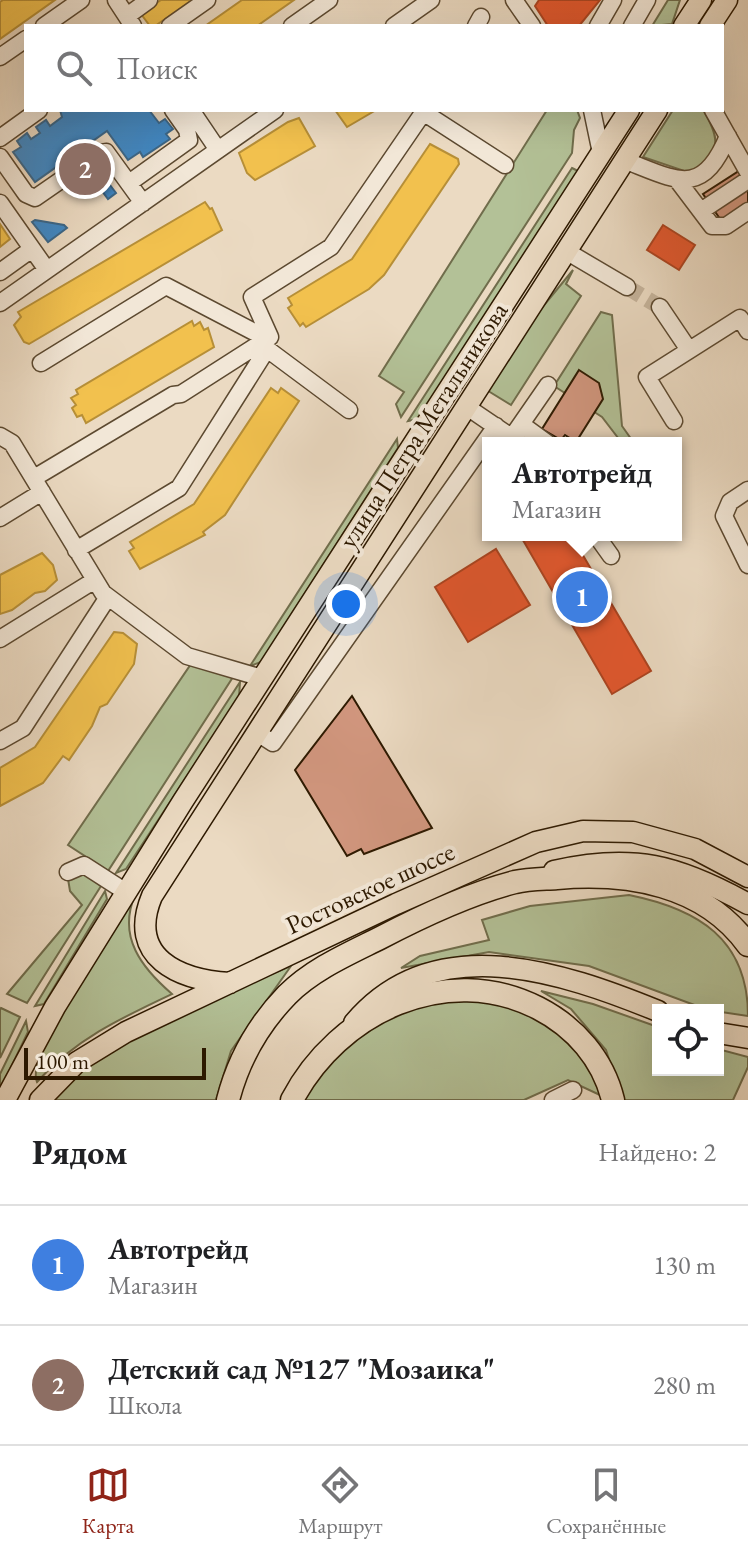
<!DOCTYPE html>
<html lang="ru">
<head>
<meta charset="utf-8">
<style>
  :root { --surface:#fff; --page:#f6f6f6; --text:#202124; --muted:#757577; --line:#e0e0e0; --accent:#8f2418 }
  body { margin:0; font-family:"EB Garamond",serif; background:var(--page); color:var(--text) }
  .controls { position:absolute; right:24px; bottom:24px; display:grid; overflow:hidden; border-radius:0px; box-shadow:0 8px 32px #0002 }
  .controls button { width:72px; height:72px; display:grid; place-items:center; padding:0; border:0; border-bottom:2px solid var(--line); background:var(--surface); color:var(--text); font:40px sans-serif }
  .scale { position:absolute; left:24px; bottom:20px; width:182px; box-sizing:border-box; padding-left:8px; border:4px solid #2d1900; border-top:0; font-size:22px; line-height:28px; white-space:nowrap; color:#2d1900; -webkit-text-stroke:6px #f2e7d7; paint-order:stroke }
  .you { position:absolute; left:346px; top:604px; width:28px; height:28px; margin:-20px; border:6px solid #fff; border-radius:50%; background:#1a73e8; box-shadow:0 0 0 12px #1a73e833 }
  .badge { display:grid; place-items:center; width:52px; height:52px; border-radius:50%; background:var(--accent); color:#fff; font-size:26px; font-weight:700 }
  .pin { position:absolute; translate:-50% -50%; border:4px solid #fff; box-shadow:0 2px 8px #0006 }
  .popup { position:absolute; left:482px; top:437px; width:200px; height:104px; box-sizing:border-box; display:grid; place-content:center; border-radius:0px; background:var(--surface); filter:drop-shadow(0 2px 6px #0005); font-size:26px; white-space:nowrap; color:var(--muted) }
  .popup b { font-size:30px; color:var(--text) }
  .popup::after { content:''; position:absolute; left:50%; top:100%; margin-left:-16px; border:16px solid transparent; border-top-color:var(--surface) }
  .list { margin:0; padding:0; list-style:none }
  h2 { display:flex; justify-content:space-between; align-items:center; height:104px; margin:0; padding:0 32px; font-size:34px }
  h2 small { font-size:26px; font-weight:400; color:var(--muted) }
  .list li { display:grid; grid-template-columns:52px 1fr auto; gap:24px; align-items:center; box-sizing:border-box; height:120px; padding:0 32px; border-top:2px solid var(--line) }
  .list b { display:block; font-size:30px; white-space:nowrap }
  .list p { margin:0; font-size:26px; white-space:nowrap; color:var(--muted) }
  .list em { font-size:26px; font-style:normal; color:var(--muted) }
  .icon { flex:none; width:44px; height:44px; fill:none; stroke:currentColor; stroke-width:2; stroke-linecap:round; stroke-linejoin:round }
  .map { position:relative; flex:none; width:748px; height:1100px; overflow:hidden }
  .search { position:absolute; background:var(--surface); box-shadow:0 8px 32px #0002; left:24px; right:24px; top:24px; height:88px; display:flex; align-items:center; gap:20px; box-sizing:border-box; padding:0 28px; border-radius:0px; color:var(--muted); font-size:30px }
  .sheet { height:344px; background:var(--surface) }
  nav { display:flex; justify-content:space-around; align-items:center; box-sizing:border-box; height:112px; border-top:2px solid var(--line); background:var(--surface); font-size:22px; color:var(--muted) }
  nav a { display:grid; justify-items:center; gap:4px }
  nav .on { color:var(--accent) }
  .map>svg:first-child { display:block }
</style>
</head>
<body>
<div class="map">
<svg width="748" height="1100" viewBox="0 0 748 1100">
  <rect width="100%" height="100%" fill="#ebdac2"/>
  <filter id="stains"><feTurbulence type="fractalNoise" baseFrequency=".0025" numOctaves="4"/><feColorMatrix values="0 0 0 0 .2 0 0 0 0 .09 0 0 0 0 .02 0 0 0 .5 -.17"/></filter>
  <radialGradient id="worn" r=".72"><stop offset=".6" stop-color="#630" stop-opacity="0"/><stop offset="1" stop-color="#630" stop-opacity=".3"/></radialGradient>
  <path fill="#b3c197" stroke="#706d4c" stroke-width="2" d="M668,0H680L672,24L652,26Z
    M547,110H577L580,118L574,130L572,153L401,417L396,404L404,392L379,376Z
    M673,110H703C722,141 720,152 690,173L643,157Z
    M572,168L578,171L418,419L408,421Z
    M573,270L566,284L581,296L511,405L485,389L526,327Z
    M601,312L612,315L622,426L634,443H622L602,417L554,386Z
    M397,439L398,448L261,662L250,666Z
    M191,664L233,677L108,871L68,845Z
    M240,682L239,697L126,869L116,873Z
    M81,871L101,886L27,1003L7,994L82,905L70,891L68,879Z
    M105,891L107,899L44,1004L35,1006Z
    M135,895C117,937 142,968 172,994C121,1018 74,1040 37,1082C24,1054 116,926 135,895Z
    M629,895C698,909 748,939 748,1016L708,1010L589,966L489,952L401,968L420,956L489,940L482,920L530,906Z
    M291,966L231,1051L216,1100H51C101,1034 216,998 291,966Z
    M541,991L593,1004L658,1027V1070H718V1049L748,1057V1067L733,1100H622L606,1050L571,1009Z
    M439,993L528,1004L588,1059L600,1095L568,1080L524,1100H300L357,1030Z
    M1,1008L20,1017L0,1058V1010Z
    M26,1021L28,1032L0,1090V1074Z"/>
  <path fill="#f2c14e" stroke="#b78f37" stroke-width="2" d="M3,0H55L0,39V2Z
    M161,0H192L155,26H150L141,14Z
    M242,0H294L257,26H205Z
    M335,110H334H376L347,127Z
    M299,118L315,146L255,180L247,173L239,153L288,122Z
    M430,144L458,159L459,164L384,275L369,289L306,327L303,323L300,326L288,308L292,305L288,298L352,259Z
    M205,202L210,209L212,208L222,230L29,344L24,342L14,325L21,317L18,312Z
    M0,224L10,239L0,247Z
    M192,321L194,326L200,322L204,330L208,328L214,347L86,423L82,415L77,417L72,408L76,405L71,398L78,394L76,390Z
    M271,388L278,393L281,388L299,401L225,515L203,532L205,535L140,569L129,551L134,548L130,542L194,504Z
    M42,553L53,565L57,580L45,591L35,593L12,610L0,614V575Z
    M114,632L123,633L137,644L134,664L107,704L100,707L92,726L69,760L63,756L43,783L0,806V768L35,747Z"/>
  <path fill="#e4572e" stroke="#ad4420" stroke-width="2" d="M539,0H600L579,26H548L535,6Z
    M663,225L695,245L679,270L647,250Z
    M520,535H571L651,671L612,694Z
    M496,549L530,605L468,642L435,587Z"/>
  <path fill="#3f88c5" stroke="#3a678a" stroke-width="2" d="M149,110L159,123L165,119L173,129L166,134L170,139L143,157L140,152L128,160L107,131L35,182L13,152L21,147L17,141L27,133L31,139L40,133L36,127L46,120L50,126L62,117L60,110Z
    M110,185L116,193L108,199L102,191Z
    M35,220L64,225L67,228L48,242L32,222Z"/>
  <path fill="#d2977f" stroke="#2d1900" stroke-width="2" d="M742,169L748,179V220L729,232L703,194Z
    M579,370L599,383L603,399L576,442L565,435L561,440L542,429Z
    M352,696L432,828L364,854L361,849L347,856L295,770Z"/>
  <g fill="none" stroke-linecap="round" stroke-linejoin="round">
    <path stroke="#c5b39b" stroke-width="16" stroke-dasharray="16 8" stroke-linecap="butt" d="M627,287L660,307"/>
    <g stroke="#5c4930" stroke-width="19">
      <path id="minor" d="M116,0L133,26
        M514,0L532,26
        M127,16L149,0
        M44,26L81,0
        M170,26L207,0
        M292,26L329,0
        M394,26L431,0
        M476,26L481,17
        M598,26L613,0
        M632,26L647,0
        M0,57L26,39
        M191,110L218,150
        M592,110L601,153
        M713,110L748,172
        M423,112L505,165
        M0,138L39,110
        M0,157L26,194L35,198L100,153L106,152L143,203
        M624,160C676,180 702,199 728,136
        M678,181L712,226H726L748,211
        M129,183L189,140L187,130L173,110
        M0,203L47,270
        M701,211L748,180
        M566,251L627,287
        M0,272L32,249
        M0,303L275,110
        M660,307L689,350
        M41,363L166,286L256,333L267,349L349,410
        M467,407L520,443
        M674,421L647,377L740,318L748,331
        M521,424L547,443
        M0,436L12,443L103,593L187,656L262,678
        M512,437L548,385
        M34,478L173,395L181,394L270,337L252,297L331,247L425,110
        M748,490L730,502L724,516L748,565
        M0,518L42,492
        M596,535L611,556
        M76,550L179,488L267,349
        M0,639L95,580
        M256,732L273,743L496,426
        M0,741L23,728L108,597
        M68,872L84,865L126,892
        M553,1100L573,1090"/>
    </g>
    <g stroke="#2d1900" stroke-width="23">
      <path id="major" d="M684,26L701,0
        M710,26L727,0
        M554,871C633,853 678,865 748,904
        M230,983C180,980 126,958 152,896L657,110
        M354,1023C434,928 562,972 658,1011
        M718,1033L748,1038
        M5,1100L55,1007L183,801L629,110
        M40,1100L77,1062L126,1032L396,904L536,842L583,831L633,832L695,849L748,877"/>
    </g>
    <g stroke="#2d1900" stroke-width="25">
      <path id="highway" d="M228,1100C238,1061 259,1024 287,995C313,969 348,954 380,938C422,916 468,894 515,882C528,879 543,879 557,878C628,872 704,884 748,945
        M292,1100C338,1012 446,961 538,1008C575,1027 603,1059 613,1100"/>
    </g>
    <use href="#minor" stroke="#f2e7d7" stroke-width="16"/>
    <use href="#major" stroke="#ebdac2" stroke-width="20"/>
    <use href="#highway" stroke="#ebdac2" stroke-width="22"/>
  </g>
  <g text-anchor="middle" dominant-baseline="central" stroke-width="8" stroke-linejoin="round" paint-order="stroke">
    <g font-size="26" fill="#2d1900" stroke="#f2e7d7">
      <text transform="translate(423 425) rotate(-57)">улица Петра Метальникова</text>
      <text transform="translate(370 888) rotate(-25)">Ростовское шоссе</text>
    </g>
  </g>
  <rect width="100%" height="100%" filter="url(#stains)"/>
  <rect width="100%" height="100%" fill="url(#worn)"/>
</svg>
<div class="controls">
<button><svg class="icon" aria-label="locate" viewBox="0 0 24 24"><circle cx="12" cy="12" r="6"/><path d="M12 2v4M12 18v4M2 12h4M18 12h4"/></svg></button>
</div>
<div class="scale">100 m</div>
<div class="you"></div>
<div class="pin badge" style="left:582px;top:597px;background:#3f7fe0">1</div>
<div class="popup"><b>Автотрейд</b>Магазин</div>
<div class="pin badge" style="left:85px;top:169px;background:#8d6e63">2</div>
<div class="search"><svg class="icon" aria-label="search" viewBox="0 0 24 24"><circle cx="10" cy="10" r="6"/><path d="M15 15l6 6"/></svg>Поиск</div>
</div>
<section class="sheet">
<h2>Рядом<small>Найдено: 2</small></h2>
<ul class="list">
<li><span class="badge" style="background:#3f7fe0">1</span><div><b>Автотрейд</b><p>Магазин</p></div><em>130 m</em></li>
<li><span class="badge" style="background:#8d6e63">2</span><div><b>Детский сад №127 &quot;Мозаика&quot;</b><p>Школа</p></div><em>280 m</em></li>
</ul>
</section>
<nav>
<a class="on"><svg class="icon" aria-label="map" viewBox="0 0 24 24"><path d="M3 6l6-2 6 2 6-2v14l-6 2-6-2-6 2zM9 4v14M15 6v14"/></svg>Карта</a>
<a><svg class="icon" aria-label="directions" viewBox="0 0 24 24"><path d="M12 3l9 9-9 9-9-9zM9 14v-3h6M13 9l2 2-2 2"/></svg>Маршрут</a>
<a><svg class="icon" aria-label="saved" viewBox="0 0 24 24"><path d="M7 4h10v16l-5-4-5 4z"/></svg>Сохранённые</a>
</nav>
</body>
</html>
